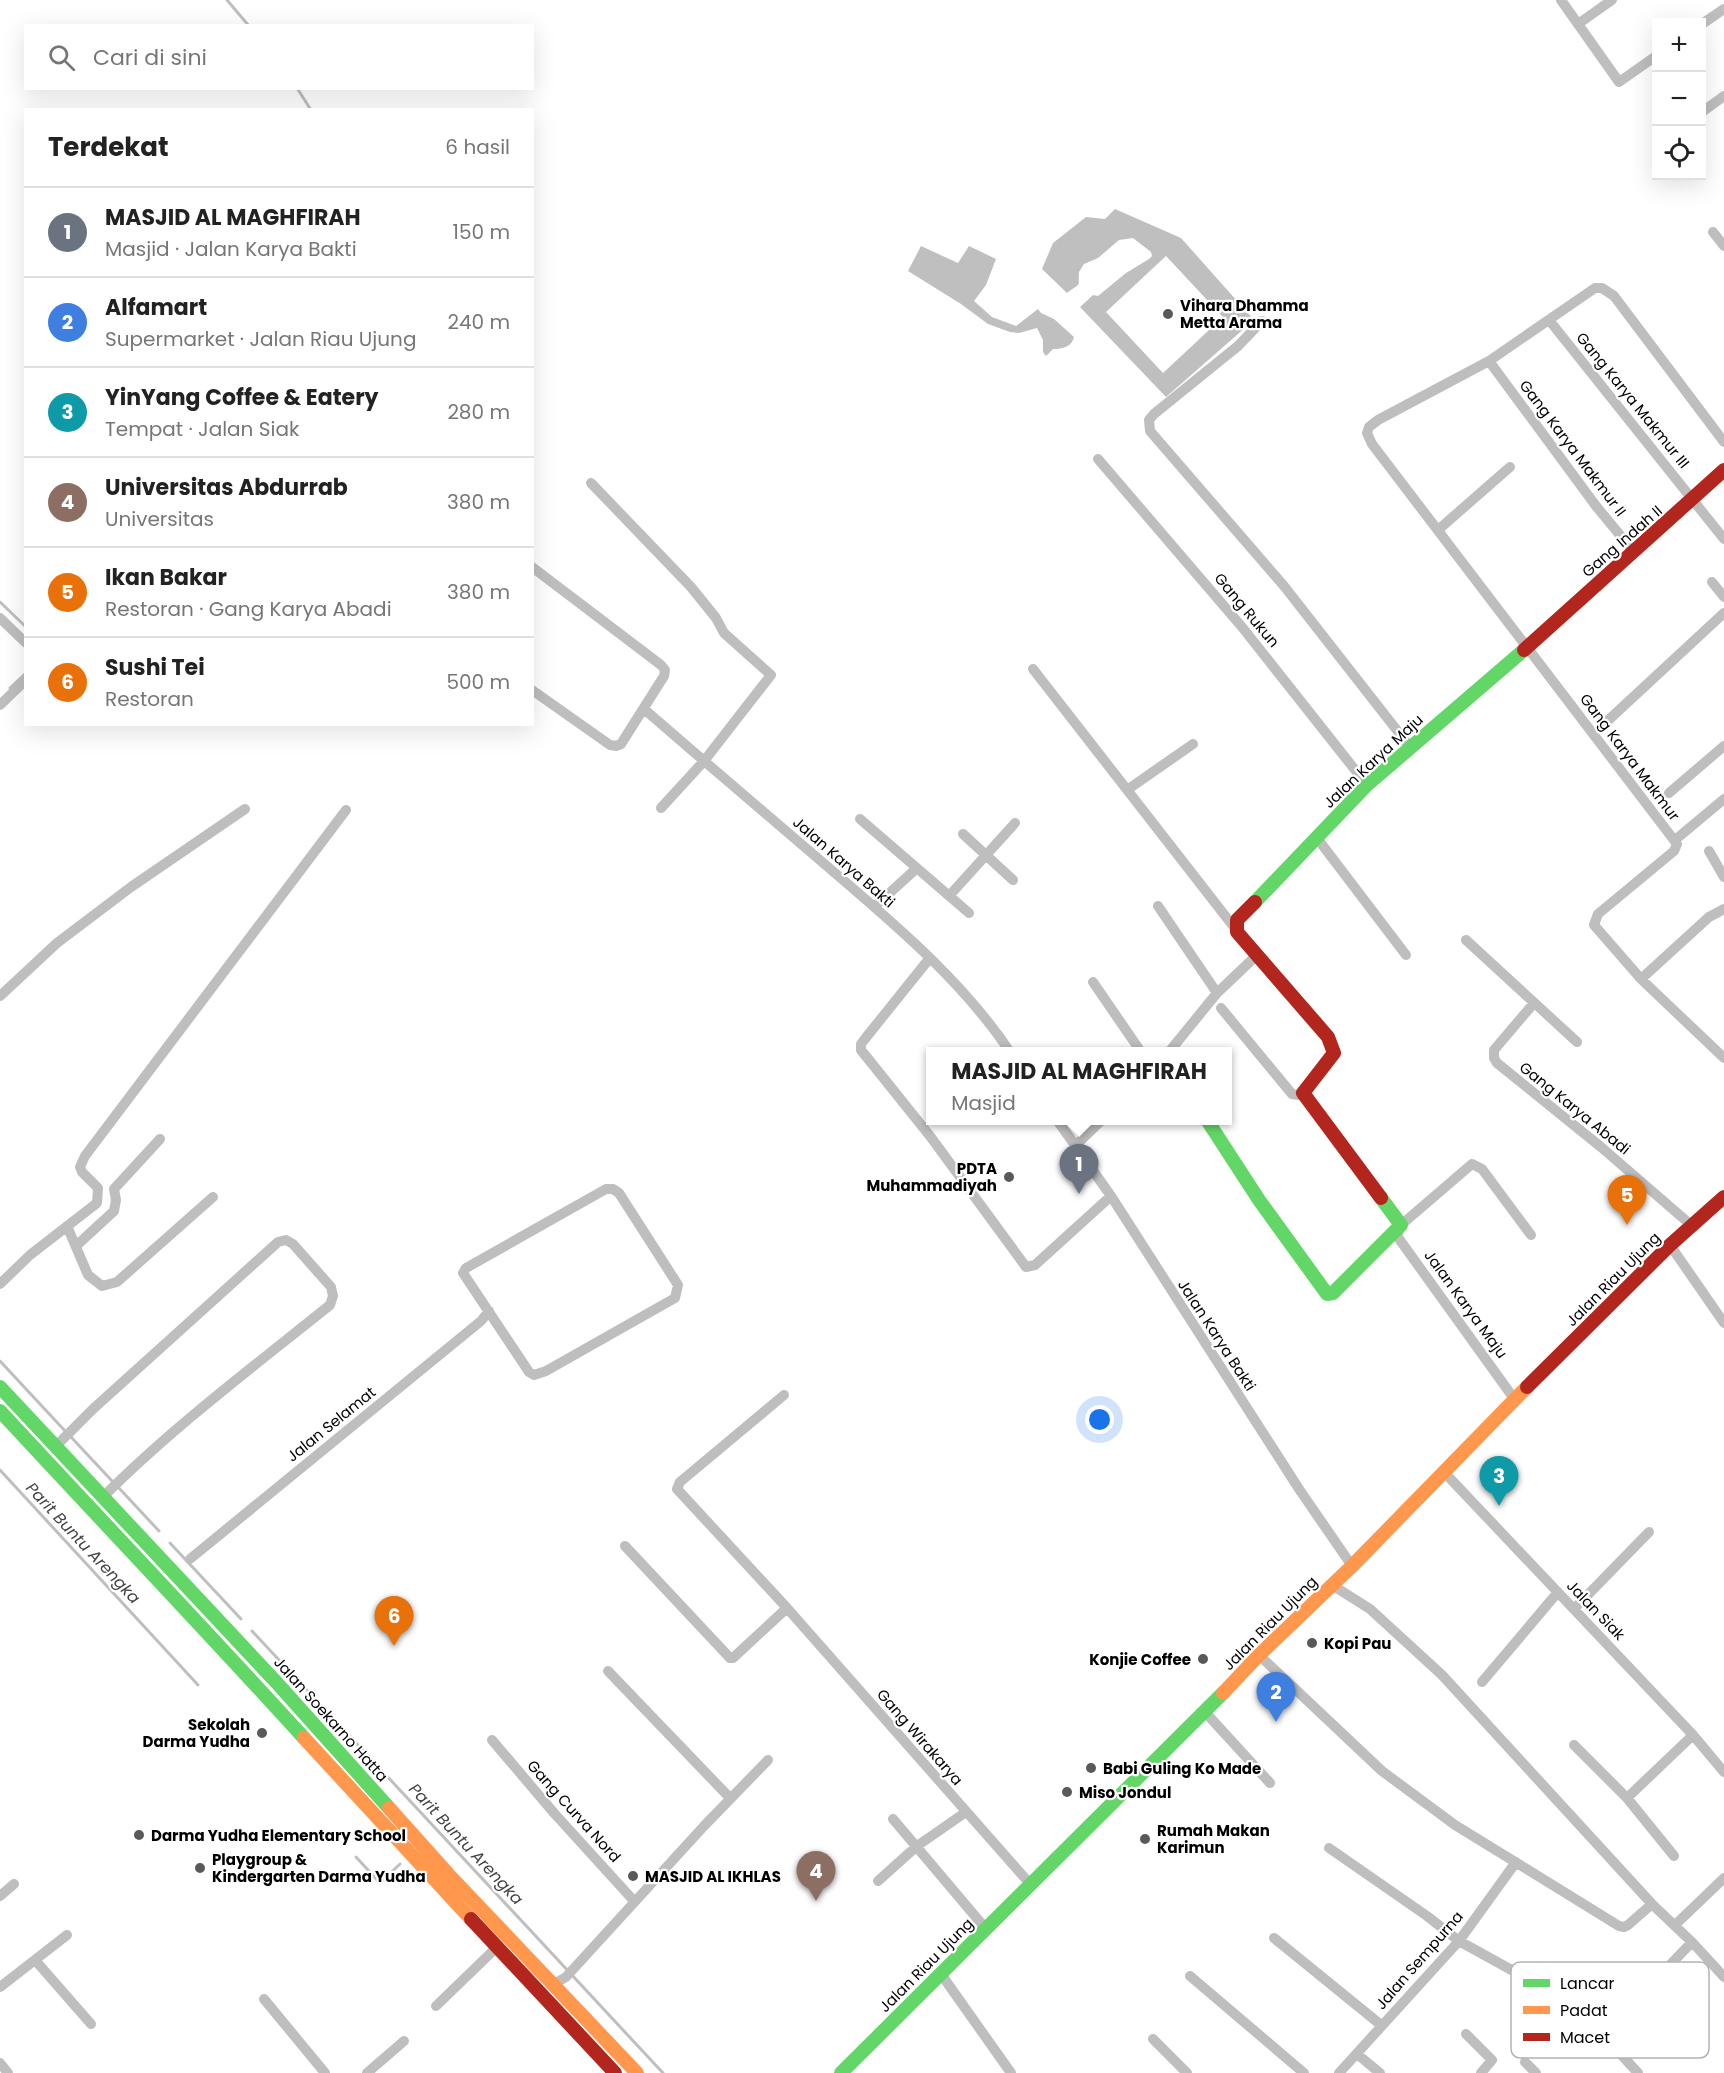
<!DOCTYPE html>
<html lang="id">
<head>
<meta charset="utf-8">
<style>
  :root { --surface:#fff; --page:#f2f2f2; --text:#222; --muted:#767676; --line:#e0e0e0; --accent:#db2777 }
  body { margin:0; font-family:Poppins,sans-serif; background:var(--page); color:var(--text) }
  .controls { position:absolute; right:18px; top:18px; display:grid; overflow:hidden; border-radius:0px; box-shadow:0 6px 24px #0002 }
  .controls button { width:54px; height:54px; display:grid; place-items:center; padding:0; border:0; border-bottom:2px solid var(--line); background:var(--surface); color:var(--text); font:30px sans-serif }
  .you { position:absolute; left:1100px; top:1420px; width:21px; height:21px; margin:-15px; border:4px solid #fff; border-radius:50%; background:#1a73e8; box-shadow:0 0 0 9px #1a73e833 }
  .badge { display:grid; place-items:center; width:39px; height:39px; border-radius:50%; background:var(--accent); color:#fff; font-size:20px; font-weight:700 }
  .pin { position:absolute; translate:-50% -50px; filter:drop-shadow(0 2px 3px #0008) }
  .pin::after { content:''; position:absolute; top:32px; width:21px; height:18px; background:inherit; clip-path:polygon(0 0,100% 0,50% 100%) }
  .popup { position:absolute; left:926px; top:1047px; width:306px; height:78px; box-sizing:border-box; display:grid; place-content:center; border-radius:0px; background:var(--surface); filter:drop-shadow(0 2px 4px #0005); font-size:20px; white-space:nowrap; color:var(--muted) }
  .popup b { font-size:22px; color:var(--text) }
  .popup::after { content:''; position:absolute; left:50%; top:100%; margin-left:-12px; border:12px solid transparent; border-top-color:var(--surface) }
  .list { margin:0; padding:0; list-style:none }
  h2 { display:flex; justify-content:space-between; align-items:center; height:78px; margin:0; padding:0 24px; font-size:26px }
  h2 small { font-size:20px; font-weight:400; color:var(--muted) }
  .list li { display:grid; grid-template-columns:39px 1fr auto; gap:18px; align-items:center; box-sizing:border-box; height:90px; padding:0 24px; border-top:2px solid var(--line) }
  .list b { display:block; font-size:22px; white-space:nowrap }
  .list p { margin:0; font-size:20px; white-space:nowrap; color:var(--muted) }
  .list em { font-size:20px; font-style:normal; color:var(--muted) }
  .icon { flex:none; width:33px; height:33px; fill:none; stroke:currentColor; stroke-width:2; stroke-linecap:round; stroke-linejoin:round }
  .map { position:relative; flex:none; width:1724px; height:2073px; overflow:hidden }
  .search { position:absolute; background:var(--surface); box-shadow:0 6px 24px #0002; left:24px; top:24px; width:510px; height:66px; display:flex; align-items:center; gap:15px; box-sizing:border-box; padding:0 21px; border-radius:0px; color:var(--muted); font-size:22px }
  .panel { position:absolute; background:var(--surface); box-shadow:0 6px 24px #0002; left:24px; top:108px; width:510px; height:618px; border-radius:0px }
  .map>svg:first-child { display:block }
</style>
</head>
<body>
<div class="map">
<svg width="1724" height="2073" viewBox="0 0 1724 2073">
  <rect width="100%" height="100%" fill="#fff"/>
  <path fill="#bfbfbf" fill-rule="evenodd" d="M1115,209L1181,238L1254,320L1166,397L1080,307L1093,295L1098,296L1126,273L1149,259L1152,256L1151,252L1133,238L1119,240L1098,258L1084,264L1079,272C1078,288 1082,282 1067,293L1042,269L1053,243L1086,217L1105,219ZM1166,256L1223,317L1163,373L1106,312Z
    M921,246L958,263L969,246L996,259L986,285L974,301L992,317L1016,326L1038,309L1041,313L1054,319L1074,337C1072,347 1062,349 1053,349L1046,356L1043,352V340L1037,328L1019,333L1010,332L988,324L961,304L908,271Z"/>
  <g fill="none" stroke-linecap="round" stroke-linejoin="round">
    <path stroke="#bfbfbf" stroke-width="3" d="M227,0L249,26
      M297,88L311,110
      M0,602L26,627
      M10,688L26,673
      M0,1361L66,1432
      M71,1437L113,1482
      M0,1470L198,1685
      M118,1487L159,1531
      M170,1543L241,1619
      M252,1631L663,2073
      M356,1857L380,1883L400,1864"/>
    <path stroke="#bebebe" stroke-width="10" d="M1561,0L1619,82L1656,56
      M1578,24L1612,0
      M1702,24L1724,9
      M1702,112L1724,96
      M1713,232L1724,246
      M1549,320L1724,539
      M1262,321L1238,346L1154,414L1149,420L1150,431L1284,586L1410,747
      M1489,361L1596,506L1634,552
      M1724,442L1614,296L1602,288H1595L1489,361L1378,420L1369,427L1367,433L1372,444L1677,844L1674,851L1598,914L1594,925L1641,979L1724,1058
      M1098,459L1242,627L1367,785
      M591,483L691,587L716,618L724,633L771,675L704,761L661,808
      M1438,530L1510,467
      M532,567L661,665L665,670L664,676L621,744L616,746L610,745L532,690
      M1712,582L1724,597
      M0,618L26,643
      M1033,669L1237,931
      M0,705L26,680
      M644,709C705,762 767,815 828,867C893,923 962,980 1010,1052
      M1602,726L1724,613
      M1127,790L1193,744
      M1669,793L1724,746
      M860,819L969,913
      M963,834L1013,880
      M1317,838L1406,955
      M1675,840L1724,799
      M1709,851L1724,877
      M949,896L1015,823
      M1158,906L1217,993
      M874,907L917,868
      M1466,940L1577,1042
      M929,959L868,1035L861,1044V1050L930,1136L1026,1267L1035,1265L1111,1196
      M1641,979L1709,917L1724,909
      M1093,982L1141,1052
      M0,996L57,943L131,887L245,809
      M1534,1003L1494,1050V1058L1497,1063L1601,1147L1691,1225
      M1221,1008L1292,1094L1298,1095L1303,1093
      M1169,1052L1217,993L1256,956
      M1057,1120L1111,1196L1299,1489L1352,1566
      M1075,1146L1102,1120
      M606,1189H613L619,1193L678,1285L675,1298L546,1371L534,1375L529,1372L463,1273L466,1268Z
      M67,1226L88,1275L102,1286L117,1282L213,1197
      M1670,1245L1724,1323
      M76,1246L114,1211L116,1200L114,1189L160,1139
      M0,1284L30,1255L97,1203L98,1188L82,1172L80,1167L85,1156L346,810
      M784,1395L680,1482L677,1489L787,1608L1031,1885
      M1515,1400L1397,1236L1401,1225L1472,1164L1482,1169L1531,1235
      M56,1446L93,1409L278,1242L286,1240L293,1244L331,1287L333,1296L330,1305C253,1367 173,1427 103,1497
      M1443,1471L1693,1735L1724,1772
      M625,1546L730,1658H733L787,1608
      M190,1559L481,1321L489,1311
      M1332,1585L1370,1609L1442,1675L1652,1904L1692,1942L1724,1977
      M1574,1609L1649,1532
      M1259,1655L1382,1771L1455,1825L1619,1926L1624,1927L1628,1925L1652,1904
      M608,1671L730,1798
      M1482,1682L1558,1592
      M1205,1712L1270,1783
      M492,1740L554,1813L634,1901
      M1574,1745L1627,1798L1674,1856
      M1627,1798L1693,1735
      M893,1819L986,1929
      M1329,1848L1427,1916L1459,1941L1517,1973L1581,2016L1605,2037L1638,2073
      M878,1881L917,1846L966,1812
      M0,1896L14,1884
      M1675,1925L1724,1878
      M1274,1938L1381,2025
      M35,1960L91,2024
      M941,1974L1011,2073
      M1190,1976L1304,2073
      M554,1984L566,1977L704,1826L768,1760
      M0,1987L67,1935
      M264,1999L325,2073
      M436,2006L497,1947
      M1466,2034L1492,2060L1481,2073
      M1605,2037L1647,1989L1692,1942
      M1153,2039L1187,2073
      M1357,2054L1380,2073
      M1525,2062L1536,2073
      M0,2063L8,2073
      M367,2073L404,2041
      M1339,2073L1459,1941L1516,1862"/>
    <path stroke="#63d668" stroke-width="14" d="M1255,902L1367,785L1524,650
      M1207,1120L1259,1200L1327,1294L1333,1293L1401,1225L1381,1198
      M0,1387L277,1683L389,1808
      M0,1411C101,1520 204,1628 304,1738
      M841,2073L1223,1693"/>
    <path stroke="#ff974d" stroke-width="14" d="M1223,1693L1259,1655L1352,1566L1527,1387
      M304,1738L471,1919
      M389,1808L449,1875L637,2073"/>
    <path stroke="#b3261e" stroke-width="14" d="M1524,650L1724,470
      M1255,902L1237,920V932L1328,1037L1334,1053L1303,1093L1381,1198
      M1527,1387L1670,1245L1724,1197
      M471,1919L615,2073"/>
  </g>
  <g fill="#595959" stroke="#fff" stroke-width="2">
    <circle cx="1168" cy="314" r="6"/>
    <circle cx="1009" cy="1177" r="6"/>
    <circle cx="1312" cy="1643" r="6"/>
    <circle cx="1203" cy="1659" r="6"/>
    <circle cx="262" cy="1733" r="6"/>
    <circle cx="1091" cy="1768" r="6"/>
    <circle cx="1067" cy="1792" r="6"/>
    <circle cx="139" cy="1835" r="6"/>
    <circle cx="1145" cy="1839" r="6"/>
    <circle cx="200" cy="1868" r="6"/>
    <circle cx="633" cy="1876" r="6"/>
  </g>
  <g text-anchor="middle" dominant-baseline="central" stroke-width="4.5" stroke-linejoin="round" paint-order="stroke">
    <g font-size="15" font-weight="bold" fill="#000" stroke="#fff" text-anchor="start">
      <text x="1180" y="305">Vihara Dhamma<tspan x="1180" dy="17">Metta Arama</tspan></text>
      <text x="997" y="1168" text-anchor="end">PDTA<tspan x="997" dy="17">Muhammadiyah</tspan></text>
      <text x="1324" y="1643">Kopi Pau</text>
      <text x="1191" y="1659" text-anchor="end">Konjie Coffee</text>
      <text x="250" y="1724" text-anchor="end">Sekolah<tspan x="250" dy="17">Darma Yudha</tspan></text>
      <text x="1103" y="1768">Babi Guling Ko Made</text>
      <text x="1079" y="1792">Miso Jondul</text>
      <text x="1157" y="1830">Rumah Makan<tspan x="1157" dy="17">Karimun</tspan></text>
      <text x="151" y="1835">Darma Yudha Elementary School</text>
      <text x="212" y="1859">Playgroup &amp;<tspan x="212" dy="17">Kindergarten Darma Yudha</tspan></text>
      <text x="645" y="1876">MASJID AL IKHLAS</text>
    </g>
    <g font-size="15" fill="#000" stroke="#fff">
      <text transform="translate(1633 400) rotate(51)">Gang Karya Makmur III</text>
      <text transform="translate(1573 448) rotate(53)">Gang Karya Makmur II</text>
      <text transform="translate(1622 541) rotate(-41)">Gang Indah II</text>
      <text transform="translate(1247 610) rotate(50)">Gang Rukun</text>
      <text transform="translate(1630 757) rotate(53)">Gang Karya Makmur</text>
      <text transform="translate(1373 761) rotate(-43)">Jalan Karya Maju</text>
      <text transform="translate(844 862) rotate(41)">Jalan Karya Bakti</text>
      <text transform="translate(1575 1108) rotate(39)">Gang Karya Abadi</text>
      <text transform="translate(1613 1279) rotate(-45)">Jalan Riau Ujung</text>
      <text transform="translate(1466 1304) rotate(54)">Jalan Karya Maju</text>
      <text transform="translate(1217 1335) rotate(57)">Jalan Karya Bakti</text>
      <text transform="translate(331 1424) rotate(-39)">Jalan Selamat</text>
      <text transform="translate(1596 1610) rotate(46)">Jalan Siak</text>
      <text transform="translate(1270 1623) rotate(-45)">Jalan Riau Ujung</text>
      <text transform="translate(331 1719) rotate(48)">Jalan Soekarno Hatta</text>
      <text transform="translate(920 1737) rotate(49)">Gang Wirakarya</text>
      <text transform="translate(574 1811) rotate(48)">Gang Curva Nord</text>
      <text transform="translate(1419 1960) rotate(-49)">Jalan Sempurna</text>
      <text transform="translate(926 1965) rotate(-45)">Jalan Riau Ujung</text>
    </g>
    <g font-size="16" font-style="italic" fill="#444" stroke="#fff">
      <text transform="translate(83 1543) rotate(47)">Parit Buntu Arengka</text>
      <text transform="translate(466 1844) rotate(47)">Parit Buntu Arengka</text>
    </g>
  </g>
  <rect x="1511" y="1962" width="198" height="96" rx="9" fill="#fff" stroke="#b2b2b2" stroke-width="1.5"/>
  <rect x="1523" y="1979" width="27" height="8" fill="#63d668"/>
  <rect x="1523" y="2006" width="27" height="8" fill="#ff974d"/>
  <rect x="1523" y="2033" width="27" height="8" fill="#b3261e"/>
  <g font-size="16" fill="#000">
    <text x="1560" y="1989">Lancar</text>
    <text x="1560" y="2016">Padat</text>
    <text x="1560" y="2043">Macet</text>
  </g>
</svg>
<div class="controls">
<button>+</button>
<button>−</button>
<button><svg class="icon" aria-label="locate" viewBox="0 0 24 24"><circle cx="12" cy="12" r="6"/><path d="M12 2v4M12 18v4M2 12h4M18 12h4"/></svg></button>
</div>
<div class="you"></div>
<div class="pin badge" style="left:1079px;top:1194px;background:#6b7280">1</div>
<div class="popup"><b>MASJID AL MAGHFIRAH</b>Masjid</div>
<div class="pin badge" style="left:1276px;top:1722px;background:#3f7fe0">2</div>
<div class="pin badge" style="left:1499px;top:1506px;background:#0f9aa8">3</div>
<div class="pin badge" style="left:816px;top:1901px;background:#8d6e63">4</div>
<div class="pin badge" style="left:1627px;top:1225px;background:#e8710a">5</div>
<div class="pin badge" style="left:394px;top:1646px;background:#e8710a">6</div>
<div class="search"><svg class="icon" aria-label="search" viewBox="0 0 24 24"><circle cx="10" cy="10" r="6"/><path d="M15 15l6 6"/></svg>Cari di sini</div>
<section class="panel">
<h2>Terdekat<small>6 hasil</small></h2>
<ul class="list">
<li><span class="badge" style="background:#6b7280">1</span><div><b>MASJID AL MAGHFIRAH</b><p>Masjid · Jalan Karya Bakti</p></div><em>150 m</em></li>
<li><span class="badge" style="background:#3f7fe0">2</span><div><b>Alfamart</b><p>Supermarket · Jalan Riau Ujung</p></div><em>240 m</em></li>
<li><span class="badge" style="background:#0f9aa8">3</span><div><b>YinYang Coffee &amp; Eatery</b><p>Tempat · Jalan Siak</p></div><em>280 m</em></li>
<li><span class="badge" style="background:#8d6e63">4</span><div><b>Universitas Abdurrab</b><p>Universitas</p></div><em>380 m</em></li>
<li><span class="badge" style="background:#e8710a">5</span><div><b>Ikan Bakar</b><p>Restoran · Gang Karya Abadi</p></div><em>380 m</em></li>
<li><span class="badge" style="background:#e8710a">6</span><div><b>Sushi Tei</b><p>Restoran</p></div><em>500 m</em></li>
</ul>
</section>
</div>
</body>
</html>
